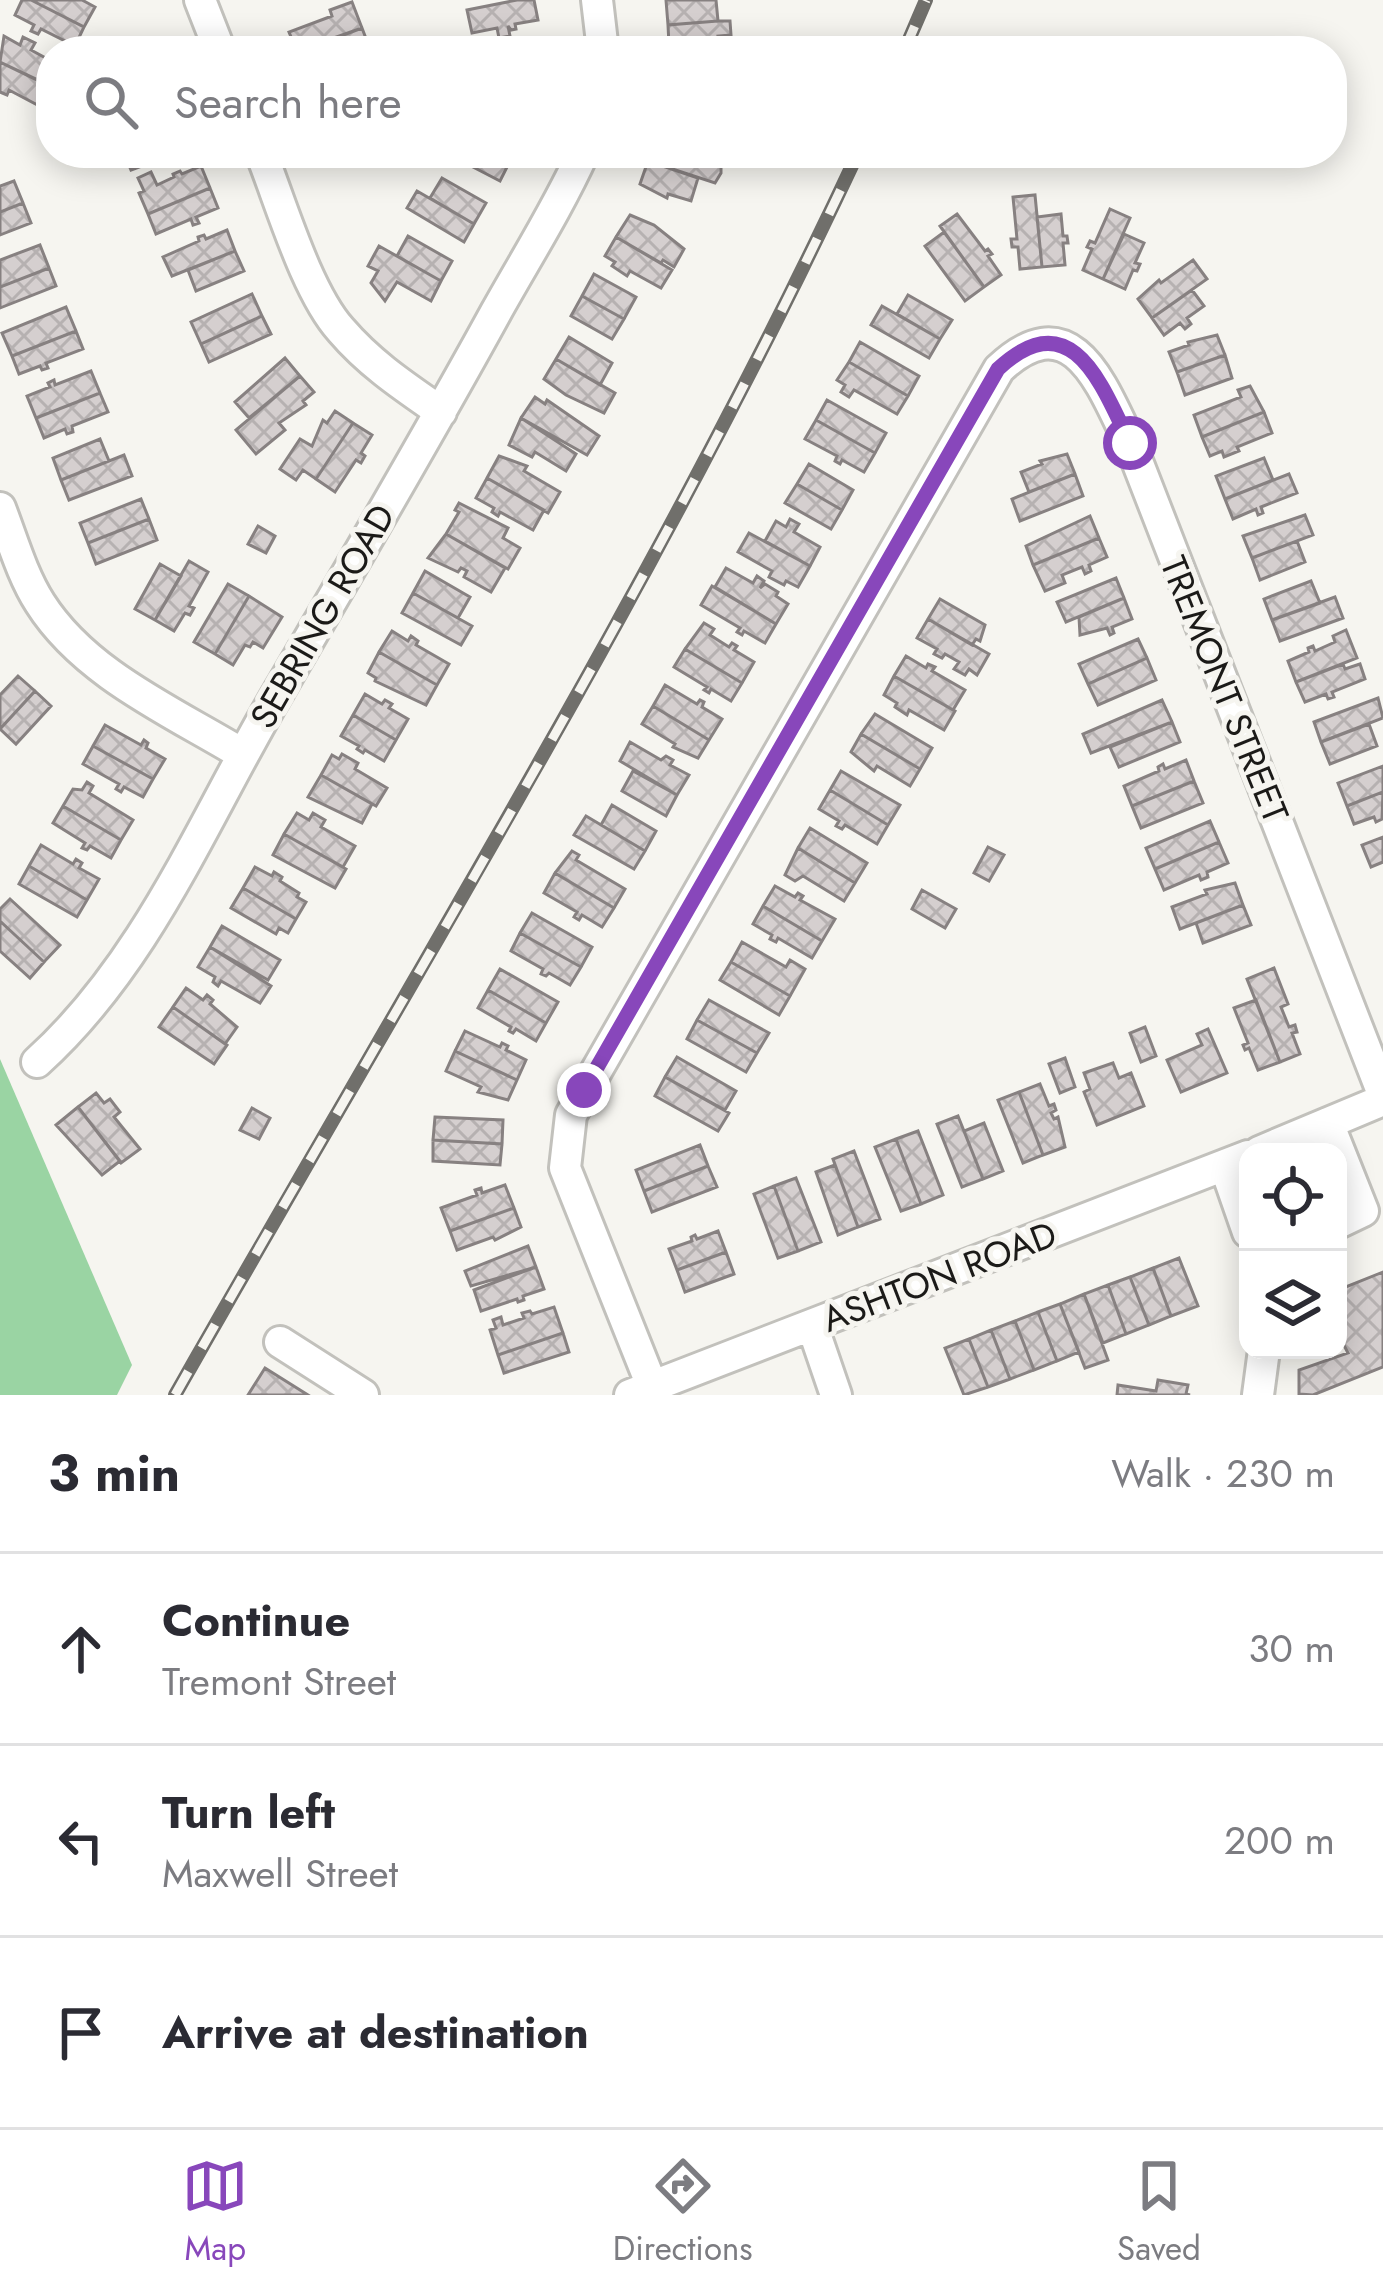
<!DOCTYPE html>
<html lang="en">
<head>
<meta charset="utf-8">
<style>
  :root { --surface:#fff; --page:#f7f7f7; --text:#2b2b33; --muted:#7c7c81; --line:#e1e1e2; --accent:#8847bb }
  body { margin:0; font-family:Jost,sans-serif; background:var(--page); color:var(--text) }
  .controls { position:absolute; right:36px; bottom:36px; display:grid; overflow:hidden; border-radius:24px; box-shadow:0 6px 30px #0003 }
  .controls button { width:108px; height:108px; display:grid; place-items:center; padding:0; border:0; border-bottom:3px solid var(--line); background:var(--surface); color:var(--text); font:60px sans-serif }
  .stop { position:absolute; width:36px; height:36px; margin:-27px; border:9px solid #8847bb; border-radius:50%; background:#fff }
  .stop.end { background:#8847bb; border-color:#fff; box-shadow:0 3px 12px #0008 }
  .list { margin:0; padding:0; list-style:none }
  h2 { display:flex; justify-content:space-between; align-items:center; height:156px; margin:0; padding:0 48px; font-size:51px }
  h2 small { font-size:39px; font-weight:400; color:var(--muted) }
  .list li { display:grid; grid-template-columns:78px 1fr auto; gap:36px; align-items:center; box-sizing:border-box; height:192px; padding:0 48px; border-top:3px solid var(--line) }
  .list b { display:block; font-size:45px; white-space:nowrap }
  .list p { margin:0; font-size:39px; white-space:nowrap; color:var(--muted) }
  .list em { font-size:39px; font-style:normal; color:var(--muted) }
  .icon { flex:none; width:66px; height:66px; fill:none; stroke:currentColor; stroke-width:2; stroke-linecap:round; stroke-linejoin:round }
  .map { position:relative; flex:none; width:1383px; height:1395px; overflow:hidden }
  .search { position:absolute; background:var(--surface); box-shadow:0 6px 30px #0003; left:36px; right:36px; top:36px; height:132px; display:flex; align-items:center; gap:30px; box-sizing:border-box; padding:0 42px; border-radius:48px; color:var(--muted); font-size:45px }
  .sheet { height:732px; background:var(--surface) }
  nav { display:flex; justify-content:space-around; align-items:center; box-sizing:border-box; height:168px; border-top:3px solid var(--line); background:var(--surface); font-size:33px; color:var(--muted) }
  nav a { display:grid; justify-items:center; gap:6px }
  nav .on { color:var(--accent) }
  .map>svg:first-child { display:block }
</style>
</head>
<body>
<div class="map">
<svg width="1383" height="1395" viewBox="0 0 1383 1395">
  <defs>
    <pattern id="building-cross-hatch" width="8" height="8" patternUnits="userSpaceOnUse" patternTransform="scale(3)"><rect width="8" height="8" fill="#d5cfcf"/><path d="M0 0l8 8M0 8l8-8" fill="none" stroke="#b6b1b1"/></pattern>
  </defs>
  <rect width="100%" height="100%" fill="#f6f5f0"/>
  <path fill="#9ad4a3" d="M0,1059L132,1365L117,1395H0Z"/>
  <path fill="url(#building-cross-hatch)" stroke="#878181" stroke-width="3" d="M22,0H31L84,27L75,46L41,29L38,34L31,31L34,25L15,15Z
    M31,0H82L95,7L84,27Z
    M517,0H534L538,20L515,24L516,29L511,30L508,26L510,36L499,38L497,28L472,33L467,10Z
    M666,0H716L718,21L668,25Z
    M352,2L362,28L297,51L289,32L332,16L330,10Z
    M718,21H730L731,35L718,36L719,42L669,45L668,25Z
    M362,28L370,49L366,51H301Z
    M4,36L20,45L23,37L35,43L31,50L51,61V86L0,62Z
    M0,62L51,87L49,111L9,90L7,95L0,92Z
    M124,153H174V159L167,161L166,157L131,170Z
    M446,153H486L508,165L500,181Z
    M650,153H713L721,163V173L715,183L648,161Z
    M648,161L698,178L691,201L668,194L667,198L640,184Z
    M201,166L210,188L148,214L139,193L144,191L138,178L151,172L157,185L174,177L173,174L180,171L182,174Z
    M442,178L486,203L474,224L430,198Z
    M14,181L23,203L0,212V186Z
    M210,188L218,208L196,217L199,223L193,225L191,219L156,234L148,214Z
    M417,191L474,224L464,242L407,208Z
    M1035,195L1042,267L1020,269L1018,247H1012L1011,239H1017L1013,197Z
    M23,203L31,223L0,235V212Z
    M1110,209L1130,218L1103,279L1083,270L1092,249L1087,247L1090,241L1095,243Z
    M957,214L985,251L988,249L992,254L988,256L1001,275L984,287L940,226Z
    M1061,214L1063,236H1067L1068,243H1063L1065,265L1042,267L1037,217Z
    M630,215L654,225L684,249L674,267L663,260L661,263L616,237Z
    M227,230L235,251L172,276L163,257L199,241L198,237L204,235L206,239Z
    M944,232L984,287L965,301L925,246Z
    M1124,234L1144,243L1135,263L1140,264L1137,271L1133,270L1125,289L1103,279Z
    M408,236L452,261L441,281L397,256Z
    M616,237L672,270L661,288L630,271L627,276L612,266L615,262L605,256Z
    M40,245L49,268L0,287V260Z
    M379,246L441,281L431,301L397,282L385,301L371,283L378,271L368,266Z
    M235,251L244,271L196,291L188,270Z
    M1193,260L1207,279L1152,318L1138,299L1159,280L1161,283Z
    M49,268L56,286L0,308V287Z
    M594,274L636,297L624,319L582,296Z
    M1192,290L1204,306L1187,318L1191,324L1185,329L1180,323L1164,335L1152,318Z
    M252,294L262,316L201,344L191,322Z
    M908,295L952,320L940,339L897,314Z
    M582,296L624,319L612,339L571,316Z
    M882,306L940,339L929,358L871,325Z
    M66,307L76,331L12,356L2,333Z
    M262,316L271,334L209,362L201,344Z
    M76,331L83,349L46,363L48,368L42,370L40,366L19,374L12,356Z
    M1217,335L1225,355L1177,372L1169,352L1189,345L1188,342Z
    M569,337L612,363L600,385L556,359Z
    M860,342L919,376L908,396L849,362Z
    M1225,355L1232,378L1185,395L1177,372Z
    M285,358L300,376L249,418L235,402Z
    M556,359L615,393L604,413L566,395L544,379Z
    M849,362L908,396L897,414L854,390L849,397L841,392L845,385L837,380Z
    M91,371L100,393L36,418L27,396L50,387L48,383L54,380L55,385Z
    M300,376L314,392L303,401L306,405L279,423L285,430L256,454L236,430Z
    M1250,386L1264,412L1202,437L1194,415L1241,397L1238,390Z
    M100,393L108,412L72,426L73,432L67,434L65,429L44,438L36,418Z
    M535,397L545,404L547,400L599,436L587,455L521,418Z
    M827,400L886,433L875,453L816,420Z
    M335,411L353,423L316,479L303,470L296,480L280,469L300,439L312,446L323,420L327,423Z
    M1264,412L1272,433L1237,447L1239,451L1224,457L1222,451L1210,456L1202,437Z
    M521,418L576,454L566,471L535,452L532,457L509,445Z
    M816,420L875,453L864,472L842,460L840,464L835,461L837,456L805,439Z
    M353,423L372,435L361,453L365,456L361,463L356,460L335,492L316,479Z
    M100,439L109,461L61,480L53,458Z
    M1067,454L1075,474L1029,492L1021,472L1042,464L1040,461Z
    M124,455L132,476L69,500L61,480Z
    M499,456L527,466L524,471L560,492L548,513L487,478Z
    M1264,458L1273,480L1225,499L1216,476Z
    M809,464L853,490L842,510L797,484Z
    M1075,474L1083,496L1020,521L1012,499Z
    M1289,474L1297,493L1261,507L1263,513L1258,515L1256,509L1233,519L1225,499Z
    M487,478L544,510L533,530L500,512L498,516L492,512L494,508L476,498Z
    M797,484L842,510L831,529L785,503Z
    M141,499L149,519L88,543L80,523Z
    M459,503L508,528L503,538L520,548L508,569L446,534L459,512L455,510Z
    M1305,515L1313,535L1252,558L1243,536Z
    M1090,516L1099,538L1033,565L1026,546Z
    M149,519L157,540L96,564L88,543Z
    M790,519L799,524L794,532L820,547L810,566L765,541L776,521L786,527Z
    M258,526L275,536L266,553L248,544Z
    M749,533L810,566L798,587L786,581L784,585L769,577L772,571L738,552Z
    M446,534L505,568L491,592L464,577L467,571L461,568L458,572L428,558Z
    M1099,538L1107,557L1089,565L1091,571L1085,574L1082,567L1062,575L1065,583L1045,591L1033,565Z
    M1297,541L1305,562L1260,580L1252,558Z
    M189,561L208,572L189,606L194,608L190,615L185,613L174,631L155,620Z
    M160,564L181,576L155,620L135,609Z
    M726,568L753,583L757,576L764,581L760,588L765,584L778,592L776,596L788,604L776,624L715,587Z
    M425,571L470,597L458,618L413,593Z
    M1116,578L1124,598L1066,622L1057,602Z
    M1311,581L1320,603L1272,620L1264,599Z
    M228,584L249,596L215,654L194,642Z
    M712,586L776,624L765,643L744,631L742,635L737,632L740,628L701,605Z
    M413,593L472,626L461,645L402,613Z
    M249,596L282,617L263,648L253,642L250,647L245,645L233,665L215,654Z
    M1335,597L1343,618L1280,641L1272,620Z
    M1124,598L1132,619L1112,627L1114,633L1110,635L1107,628L1080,635L1079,617Z
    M940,599L985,625L980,641L976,639L972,645L928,619Z
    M928,619L989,654L977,675L969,669L965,675L954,669L959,662L945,654L942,658L934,654L937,649L917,638Z
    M704,623L714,629L710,635L729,647L732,643L737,646L734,650L754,662L742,683L685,649Z
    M1346,630L1357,658L1296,682L1288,661L1309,652L1308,648L1313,646L1315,651L1335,642L1333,636Z
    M392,631L408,641L411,636L418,641L416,645L449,664L437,685L379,652Z
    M1138,639L1147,658L1088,684L1079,664Z
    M685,649L742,683L731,701L711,689L709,693L704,690L707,687L674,667Z
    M379,652L437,685L426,705L375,681L376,678L368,673Z
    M906,656L926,668L928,664L935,667L932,671L965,690L953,710L894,676Z
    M1147,658L1156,680L1098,705L1088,684Z
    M1343,664L1345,669L1360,664L1365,679L1332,692L1334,697L1328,699L1326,694L1305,702L1296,682Z
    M18,676L35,691L0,729V695Z
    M894,676L955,711L944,730L909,710L907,715L895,707L897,703L884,695Z
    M665,685L697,704L700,700L704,702L702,707L722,719L709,740L653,706Z
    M35,691L51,706L16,744L0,729Z
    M365,694L382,704L385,700L392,704L389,708L408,719L396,740L353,715Z
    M1378,698L1383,718L1321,742L1314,722Z
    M1162,700L1172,722L1091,753L1083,734Z
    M653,706L709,740L698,758L673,747L675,744L642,724Z
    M875,714L932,748L920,769L861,734Z
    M353,715L396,740L384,761L365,750L363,753L357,749L359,746L341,736Z
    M1172,722L1180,742L1119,767L1110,747Z
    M1369,724L1377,746L1330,764L1321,742Z
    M105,725L141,745L144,740L148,743L146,748L165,759L153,779L93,746Z
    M861,734L920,769L910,786L877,766L874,771L851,752Z
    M630,742L661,760L666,756L673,760L670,765L689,775L677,795L620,761Z
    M93,746L153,779L143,797L124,787L121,792L116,789L119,784L83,764Z
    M342,754L358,763L355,769L387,788L376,806L321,775L332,755L339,759Z
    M1186,760L1194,781L1132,806L1124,786L1159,771L1158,767L1163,764L1165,769Z
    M1383,766V792L1347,806L1338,783Z
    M633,771L677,795L666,816L622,791Z
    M841,771L900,805L888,825L830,790Z
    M321,775L372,804L362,823L308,797Z
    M1194,781L1203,803L1141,828L1132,806Z
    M87,782L93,786L89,793L133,820L121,840L63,806L73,789L82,790Z
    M830,790L888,825L877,844L845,825L842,829L836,826L839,821L819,809Z
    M1383,792L1382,819L1376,822L1374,817L1354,824L1347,806Z
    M612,805L656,831L645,851L601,825Z
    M63,806L121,840L111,858L90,846L87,850L82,848L85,843L53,823Z
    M297,813L309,820L313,813L325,820L321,827L355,846L343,867L284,834Z
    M586,816L645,851L634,869L574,835Z
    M1210,821L1219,842L1155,869L1146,848Z
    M810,828L867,863L855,883L798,848Z
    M284,834L346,869L335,888L273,855Z
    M1383,837V862L1371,867L1362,845Z
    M1219,842L1228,863L1207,872L1208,877L1201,880L1199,875L1164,890L1155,869Z
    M41,845L73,864L76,859L82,863L79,868L99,879L87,900L29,866Z
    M988,847L1004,855L989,881L974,873Z
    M798,848L855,883L844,901L803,876L795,881L785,875Z
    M572,851L579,855L576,860L625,889L614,908L555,873Z
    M29,866L87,900L77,917L19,884Z
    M255,867L272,876L274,872L282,877L280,881L299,893L297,897L306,902L296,919L243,888Z
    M555,873L614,908L602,927L582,915L579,920L574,917L577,912L544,893Z
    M1235,883L1243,905L1180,929L1172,907L1207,894L1205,890Z
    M775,886L795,897L798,893L803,896L800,900L835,919L822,941L763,906Z
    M243,888L296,919L288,933L279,928L276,934L231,908Z
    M922,890L956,909L945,928L912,909Z
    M10,899L60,945L44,962L0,921V909Z
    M1243,905L1251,925L1203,943L1196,923Z
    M763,906L822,941L812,958L778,938L776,942L770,939L772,935L753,924Z
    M532,913L592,947L581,967L520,933Z
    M0,921L44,962L30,978L0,951Z
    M222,926L280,960L268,980L210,947Z
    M520,933L581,967L570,985L549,973L546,976L541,974L543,969L511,951Z
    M742,942L786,967L790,960L805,969L790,996L731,962Z
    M210,947L271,986L260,1003L221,981L218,986L213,982L215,977L198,967Z
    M731,962L790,996L779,1015L720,980Z
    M1274,968L1288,1004L1281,1007L1289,1027L1295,1025L1297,1032L1292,1033L1300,1054L1280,1062L1247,979Z
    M500,969L558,1002L546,1023L488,990Z
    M186,988L203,1000L207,995L213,1000L210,1004L237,1027L225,1044L173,1007Z
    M488,990L546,1023L536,1041L516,1029L513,1033L509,1031L511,1027L478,1008Z
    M709,1000L769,1033L757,1053L697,1020Z
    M1256,1000L1280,1062L1258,1070L1249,1048L1245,1050L1243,1045L1248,1043L1234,1008Z
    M173,1007L227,1045L214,1064L159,1027Z
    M697,1020L757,1053L746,1072L687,1039Z
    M1145,1027L1156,1056L1141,1062L1130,1033Z
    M1208,1029L1227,1073L1181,1092L1167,1060L1202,1045L1197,1034Z
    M465,1031L500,1047L502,1043L508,1046L506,1050L526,1060L517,1080L455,1051Z
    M455,1051L517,1080L508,1100L478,1092L481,1087L446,1071Z
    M677,1057L736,1091L725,1110L665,1077Z
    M1065,1058L1075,1087L1060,1093L1049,1064Z
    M1113,1063L1119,1078L1131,1073L1144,1106L1097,1125L1084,1092L1090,1089L1084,1073Z
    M665,1077L729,1113L718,1131L655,1096Z
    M1040,1084L1049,1106L1054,1104L1056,1110L1051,1113L1054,1119L1058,1117L1065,1147L1043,1155L1019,1092Z
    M1019,1092L1043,1155L1023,1163L998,1100Z
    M96,1093L104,1103L110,1099L120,1112L114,1117L140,1149L121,1163L78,1107Z
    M78,1107L120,1161L102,1175L56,1125Z
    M252,1108L270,1118L259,1139L240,1130Z
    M958,1116L983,1179L962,1187L937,1124Z
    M435,1117L503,1120L502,1144L433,1140Z
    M984,1123L1003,1171L983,1179L964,1131Z
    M918,1131L943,1195L921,1204L896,1139Z
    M896,1139L921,1204L901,1211L875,1147Z
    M433,1140L502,1144L500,1165L433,1161Z
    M700,1145L708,1166L644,1191L636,1170Z
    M854,1151L880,1219L858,1227L833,1159Z
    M835,1165L858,1227L838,1235L816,1172Z
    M708,1166L717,1187L652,1212L644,1191Z
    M796,1178L821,1242L798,1251L774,1186Z
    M505,1185L514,1208L450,1231L441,1208L477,1195L475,1190L481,1188L482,1193Z
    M774,1186L798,1251L778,1258L754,1194Z
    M514,1208L521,1227L495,1240L493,1237L457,1250L450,1231Z
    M718,1231L726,1252L677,1270L669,1249L692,1241L691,1237L695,1235L697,1239Z
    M528,1246L536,1267L471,1286L465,1271Z
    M726,1252L734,1274L685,1292L677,1270Z
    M1179,1258L1198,1306L1171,1316L1153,1268Z
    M536,1267L544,1289L523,1296L524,1300L518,1302L517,1299L481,1311L474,1290Z
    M1153,1268L1171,1316L1149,1325L1130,1277Z
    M1383,1272V1367L1313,1395L1299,1394V1370L1348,1353L1338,1334V1290Z
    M1130,1277L1149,1325L1126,1334L1108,1285Z
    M1108,1285L1126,1334L1103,1343L1084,1294Z
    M1084,1294L1108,1360L1085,1368L1060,1304Z
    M1060,1304L1079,1352L1057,1361L1038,1312Z
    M554,1307L563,1333L498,1355L490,1330L496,1328L493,1320L501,1317L503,1325L524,1318L522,1313L530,1311L532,1314Z
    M1038,1312L1057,1361L1034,1370L1015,1321Z
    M1015,1321L1034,1370L1010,1379L991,1330Z
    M991,1330L1010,1379L988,1387L969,1339Z
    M563,1333L569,1352L504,1373L498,1355Z
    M969,1339L988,1387L964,1395L945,1348Z
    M265,1368L308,1395H248Z
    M1158,1380L1188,1385L1186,1394L1190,1395H1117L1118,1385L1156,1391Z"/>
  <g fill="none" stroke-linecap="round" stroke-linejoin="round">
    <g stroke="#c2c1bc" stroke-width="36">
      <path id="minor" d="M200,0L220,51
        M597,0L603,51
        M261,153C281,203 306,291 341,330C370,364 405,387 441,412
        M0,508C12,539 22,575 40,603C85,674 173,712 242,754
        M37,1062C148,962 204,818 279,691C352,565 426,440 496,312C525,260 558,208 583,153
        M1328,1123L1363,1211L1338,1223
        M1259,1152L1383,1100
        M1225,1166L1248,1232
        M812,1325L836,1395
        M280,1342L363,1395
        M652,1386L565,1168L571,1115L999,369C1072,300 1102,386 1130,443L1383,1094
        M630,1395L1248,1156
        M1258,1395L1264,1350"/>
    </g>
    <use href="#minor" stroke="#fff" stroke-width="30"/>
    <g stroke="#706f6b" stroke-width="14">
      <path id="rail" d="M904,51L926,0
        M175,1395C408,984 658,581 858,153"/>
    </g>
    <use href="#rail" stroke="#f6f5f0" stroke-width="9" stroke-dasharray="27" stroke-linecap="butt"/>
  </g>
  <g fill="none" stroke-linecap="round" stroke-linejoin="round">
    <path stroke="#8847bb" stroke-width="15" d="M584,1090L998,369C1072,300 1102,386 1130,443"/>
  </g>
  <g text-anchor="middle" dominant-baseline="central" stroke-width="10" stroke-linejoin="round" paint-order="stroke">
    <g font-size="36" fill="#1b1a18" stroke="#f6f5f0">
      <text transform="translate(322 616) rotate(-60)">SEBRING ROAD</text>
      <text transform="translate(1225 689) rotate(68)">TREMONT STREET</text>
      <text transform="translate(939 1276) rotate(-21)">ASHTON ROAD</text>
    </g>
  </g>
</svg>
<div class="controls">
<button><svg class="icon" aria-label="locate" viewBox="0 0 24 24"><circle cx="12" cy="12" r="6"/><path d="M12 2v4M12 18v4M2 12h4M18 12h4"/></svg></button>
<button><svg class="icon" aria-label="layers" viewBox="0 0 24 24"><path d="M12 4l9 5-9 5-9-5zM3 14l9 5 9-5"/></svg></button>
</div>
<div class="stop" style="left:1130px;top:443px"></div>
<div class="stop end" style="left:584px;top:1090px"></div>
<div class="search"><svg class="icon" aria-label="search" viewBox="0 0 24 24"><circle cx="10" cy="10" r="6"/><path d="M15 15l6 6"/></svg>Search here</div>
</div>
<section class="sheet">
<h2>3 min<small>Walk · 230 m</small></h2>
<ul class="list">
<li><svg class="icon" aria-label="ahead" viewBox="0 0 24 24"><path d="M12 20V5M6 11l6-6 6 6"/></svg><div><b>Continue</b><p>Tremont Street</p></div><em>30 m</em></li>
<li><svg class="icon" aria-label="left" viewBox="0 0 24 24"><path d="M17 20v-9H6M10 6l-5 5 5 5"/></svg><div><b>Turn left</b><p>Maxwell Street</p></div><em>200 m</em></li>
<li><svg class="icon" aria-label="arrive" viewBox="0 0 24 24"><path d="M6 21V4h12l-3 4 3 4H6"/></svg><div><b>Arrive at destination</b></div></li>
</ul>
</section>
<nav>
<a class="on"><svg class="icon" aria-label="map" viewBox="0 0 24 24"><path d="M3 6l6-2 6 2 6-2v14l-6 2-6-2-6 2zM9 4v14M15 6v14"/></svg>Map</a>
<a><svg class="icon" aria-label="directions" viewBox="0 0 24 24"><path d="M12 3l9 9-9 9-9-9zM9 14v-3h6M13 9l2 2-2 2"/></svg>Directions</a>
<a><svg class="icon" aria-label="saved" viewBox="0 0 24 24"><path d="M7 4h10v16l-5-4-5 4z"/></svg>Saved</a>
</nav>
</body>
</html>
